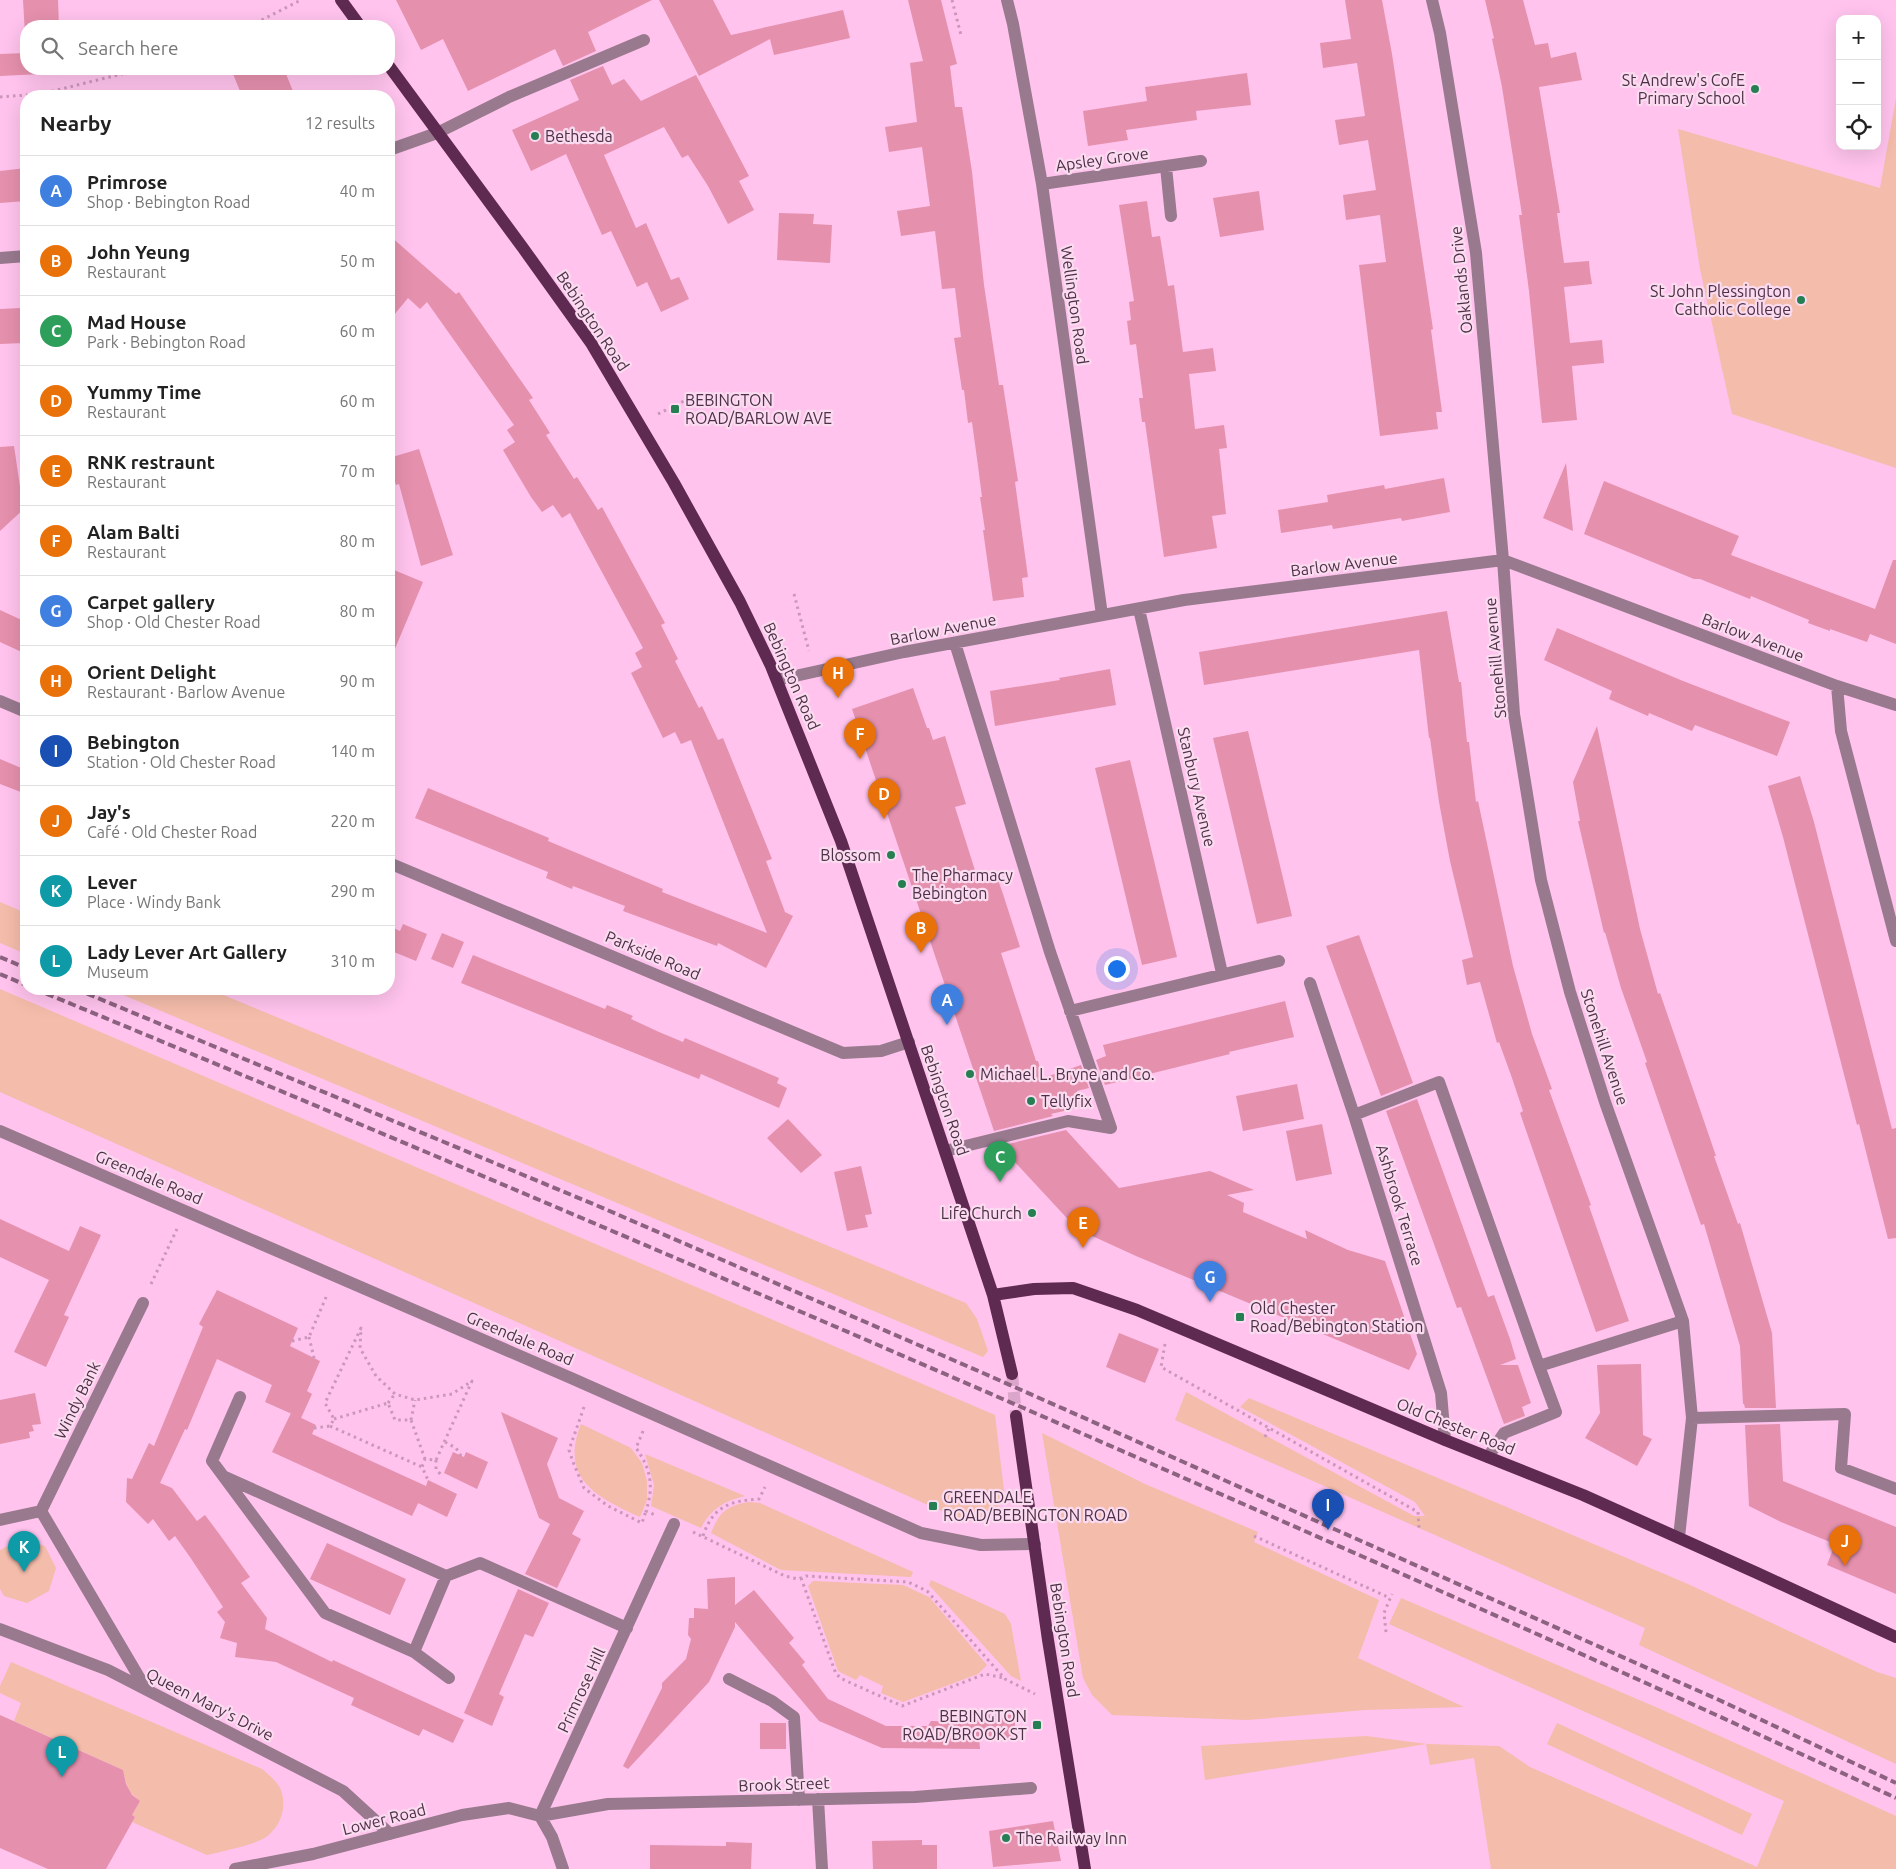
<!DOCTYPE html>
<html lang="en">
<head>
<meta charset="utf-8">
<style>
  :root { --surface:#fff; --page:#f6f6f6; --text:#222; --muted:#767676; --line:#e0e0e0; --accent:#b45309 }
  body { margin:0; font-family:Ubuntu,sans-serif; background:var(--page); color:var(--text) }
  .controls { position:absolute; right:15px; top:15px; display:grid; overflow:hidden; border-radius:10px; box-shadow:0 5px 20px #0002 }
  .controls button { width:45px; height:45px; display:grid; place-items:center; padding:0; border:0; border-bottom:1px solid var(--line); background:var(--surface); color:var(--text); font:25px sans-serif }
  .you { position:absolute; left:1116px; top:968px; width:18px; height:18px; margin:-12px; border:4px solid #fff; border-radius:50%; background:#1a73e8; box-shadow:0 0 0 8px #1a73e833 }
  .badge { display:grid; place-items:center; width:32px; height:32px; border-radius:50%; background:var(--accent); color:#fff; font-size:16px; font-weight:700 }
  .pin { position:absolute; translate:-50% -41px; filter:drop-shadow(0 1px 2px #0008) }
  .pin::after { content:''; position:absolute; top:26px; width:18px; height:15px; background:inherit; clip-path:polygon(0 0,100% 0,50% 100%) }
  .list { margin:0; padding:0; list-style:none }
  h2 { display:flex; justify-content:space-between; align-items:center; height:65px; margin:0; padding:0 20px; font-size:21px }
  h2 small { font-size:16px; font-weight:400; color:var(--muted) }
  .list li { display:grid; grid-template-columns:32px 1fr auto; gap:15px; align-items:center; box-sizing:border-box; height:70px; padding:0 20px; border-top:1px solid var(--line) }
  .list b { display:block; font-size:19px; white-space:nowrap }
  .list p { margin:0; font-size:16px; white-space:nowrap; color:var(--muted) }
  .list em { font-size:16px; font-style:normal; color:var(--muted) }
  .icon { flex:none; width:28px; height:28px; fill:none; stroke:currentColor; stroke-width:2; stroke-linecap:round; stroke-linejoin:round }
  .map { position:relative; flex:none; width:1896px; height:1869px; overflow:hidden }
  .search { position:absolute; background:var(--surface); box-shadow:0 5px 20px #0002; left:20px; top:20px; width:375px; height:55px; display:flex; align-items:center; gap:12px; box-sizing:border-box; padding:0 18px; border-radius:20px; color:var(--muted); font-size:19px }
  .panel { position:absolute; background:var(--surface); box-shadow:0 5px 20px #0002; left:20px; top:90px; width:375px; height:905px; border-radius:20px }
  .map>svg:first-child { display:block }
</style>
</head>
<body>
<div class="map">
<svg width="1896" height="1869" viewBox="0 0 1896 1869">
  <rect width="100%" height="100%" fill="#ffc3ed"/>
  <path fill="#f4bcaa" d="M1896,98V468L1732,414L1700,269L1678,129L1880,188Z
    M0,902L26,913V954L0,943Z
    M0,989L995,1415L1005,1499L986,1520L964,1521L0,1092Z
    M109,989H209L966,1303L977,1319L988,1351L983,1357Z
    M1186,1392L1414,1516H1425L1415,1502L1240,1407L1249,1398L1688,1584L1877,1672L1896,1678V1764L1639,1645L1645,1628L1175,1420Z
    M581,1424L631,1448L642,1463L647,1481V1500L640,1517C597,1497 559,1479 581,1424Z
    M1042,1433L1145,1484L1258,1532L1254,1542L1379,1600L1358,1658L1464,1707L1365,1710L1247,1720L1112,1715L1092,1695L1083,1678Z
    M645,1454L745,1496C724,1501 711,1509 701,1528L651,1506L654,1485Z
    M748,1502L760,1503L913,1572L911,1577L781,1570L711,1533C719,1513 726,1506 748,1502Z
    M21,1539L45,1546L56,1568L49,1591L27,1603L4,1596L0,1589V1550Z
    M931,1580L1005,1614L1011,1624L1021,1681L1011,1676L929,1585Z
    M813,1581L903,1585L929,1597L987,1665L978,1674L903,1702L881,1693L883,1686L860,1675L856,1680L838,1671L808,1586Z
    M1401,1598L1658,1708L1896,1816V1869H1491L1474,1758L1430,1765L1426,1744L1205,1780L1201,1746L1366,1736L1427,1744L1499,1746L1530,1767L1757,1867L1784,1801L1389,1624Z
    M11,1662L262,1769C268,1774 274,1779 279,1786C289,1804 281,1829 263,1839C248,1846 223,1851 207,1855L132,1822L135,1817L132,1815L140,1801C128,1793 126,1784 123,1770L14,1721L21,1703L0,1693V1686Z
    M1557,1723L1752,1814L1742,1835L1547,1744Z"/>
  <path fill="#e590ad" d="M23,0H58L59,26H26V51Z
    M396,0H652L588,32L596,51L563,66L555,49L468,91L443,39L421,50Z
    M659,0H713L731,35L843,10L850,38L774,55L770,39L699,76Z
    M908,0H941L957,64L950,66L955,107H962L972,172L984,285L999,385H1003L1018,481L1015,482L1028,577L1022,578L1024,597L993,601L983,530H985L980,497H982L978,466L972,422L968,423L964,390H962L954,338L961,337L955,288L942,289L935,231L901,236L897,211L930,206L922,147L889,152L885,127L917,122L910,63L923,61Z
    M1345,0H1382L1392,54L1433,329L1431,330L1442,412H1436L1438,429L1380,436L1359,265L1386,262L1380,215L1346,220L1343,195L1376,190L1368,140L1339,145L1335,120L1365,116L1357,63L1323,68L1320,43L1351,39Z
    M1485,0H1523L1535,45L1548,43L1551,58L1576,52L1582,80L1539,87L1560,213H1557L1564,263L1589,261L1590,272L1592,284L1564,287L1570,343L1602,340L1604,363L1572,366L1577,420L1542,423L1529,291L1519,215H1522L1502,87L1492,39L1494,38Z
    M26,53V69H61L62,73L0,76V54Z
    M603,66L612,85L624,79L641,101L696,75L749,176L739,181L754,210L728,224L708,186L688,155L682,158L664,127L604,155L636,228L646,223L671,280L679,277L689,299L661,312L647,282L637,287L611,231L602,235L566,154L531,171L512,130L579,100L570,80Z
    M231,69H284L295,96H242Z
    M1247,73L1251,105L1196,111L1197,120L1126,130L1128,140L1088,146L1083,111L1147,101L1145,87Z
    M26,168V201L0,203V171Z
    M1259,191L1264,230L1220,237L1213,198Z
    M1147,201L1152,237L1160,236L1168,286L1174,285L1183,352L1213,348L1216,371L1189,374L1195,429L1224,425L1227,448L1219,449L1226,514L1212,516L1217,548L1164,557L1145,422H1142L1139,398H1143L1136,344L1130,345L1127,321L1131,320L1129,302L1134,301L1119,205Z
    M779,213L814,214L813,224L832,225L830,263L777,260Z
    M389,235L456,294L459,292L533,398L529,400L550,433L546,435L574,479L577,477L598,510L602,507L665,623L661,625L678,659L675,661L699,708L702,706L718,740L723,738L772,859L766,861L785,912L793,916L766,968L718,943L717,946L650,921L623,911L625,906L573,886L572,889L546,878L548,872L415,818L428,788L549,838L548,841L663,889L662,892L767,933L691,740L681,744L675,732L663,738L631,673L642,667L635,653L643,648L570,513L562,518L553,505L542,512L531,497L503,450L515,442L507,430L514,425L427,302L420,309L408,298L389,321Z
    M21,308L24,343L0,344V309Z
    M14,446L22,500L26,507L0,531V447Z
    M419,449L453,555L421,566L399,484L396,485L389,464V458Z
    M1566,463L1573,531L1543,518Z
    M1444,478L1450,512L1402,521L1401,518L1333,529L1332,525L1281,533L1278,510L1328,502L1327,495L1384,485L1385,489Z
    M1604,481L1739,536L1731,555L1875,609L1893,560H1896V644L1870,634L1867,642L1830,629V631L1808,623L1809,620L1751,596L1750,599L1700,579H1694L1584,534Z
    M394,570L423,582L389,663V582Z
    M0,610L26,622V654L0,642Z
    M1447,611L1459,682H1461L1467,742H1469L1476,802L1478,801L1513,966L1532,1034L1552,1089L1549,1090L1591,1205L1589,1206L1629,1321L1596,1332L1520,1113L1523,1111L1512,1078L1499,1042L1497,1043L1480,982L1467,985L1462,960L1473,957L1450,861L1439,802L1430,738H1429L1419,650L1204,685L1199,652Z
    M1557,628L1683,681L1790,722L1777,756L1695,725L1692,731L1649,713L1648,716L1609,699L1612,691L1544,660Z
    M1110,669L1116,705L995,726L990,691L1060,680L1059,678Z
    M913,688L927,728H929L933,740L945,736L966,804L955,807L979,883L997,877L1003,894L1020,947L1001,953L1036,1061H1038L1043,1078L1081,1065L1089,1088L1077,1091L1081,1107L1051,1114L1053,1116L994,1131L852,709Z
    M1597,726L1640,929L1658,994L1660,993L1716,1156H1714L1738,1224L1740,1223L1772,1333L1776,1408H1745L1744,1404H1743L1740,1346L1721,1282L1704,1224L1701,1225L1645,1063L1647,1062L1621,988L1605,932L1604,933L1578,821H1580L1573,782Z
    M1248,731L1292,916L1257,924L1213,738Z
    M0,759L26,770V794L0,784Z
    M1130,760L1177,957L1142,965L1095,768Z
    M1800,776L1814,822L1892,1129L1896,1128V1238L1888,1239L1859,1124L1857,1125L1783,837L1768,786Z
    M403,924L427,934L416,961L389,950V926L400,931Z
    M442,933L464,942L453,968L431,959Z
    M1359,935L1413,1083L1381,1096L1326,946Z
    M473,955L605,1009L607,1005L633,1016L631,1019L659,1032L683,1042L685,1038L779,1078L777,1083L787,1088L779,1108L701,1074L699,1079L461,983Z
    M1285,1001L1294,1037L1229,1052L1230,1054L1105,1085L1096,1060L1106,1056L1103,1045Z
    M1297,1084L1304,1119L1243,1131L1236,1096Z
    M1417,1099L1488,1297L1494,1295L1510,1339L1516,1359L1500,1365H1518L1531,1403L1522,1407L1525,1416L1504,1424L1461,1307L1457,1308L1386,1111Z
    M788,1119L822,1155L801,1173L767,1138Z
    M1322,1124L1332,1174L1296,1181L1286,1131Z
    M1066,1130L1119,1188L1210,1171L1254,1190L1227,1195L1244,1203L1243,1212L1307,1239L1305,1230L1348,1250L1385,1261L1417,1354L1409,1370L1136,1256L1077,1229L1000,1146Z
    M861,1166L872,1214L865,1215L868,1227L847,1231L834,1172Z
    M0,1219L69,1251L80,1226L101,1235L64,1315L69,1317L46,1367L14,1352L49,1280L0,1257Z
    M217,1290L298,1328L290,1346L320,1361L307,1391L312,1394L301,1418L265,1402L272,1385L217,1359L187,1430L185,1429L160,1483L172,1488L197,1521L205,1515L220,1535L250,1577L241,1583L267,1618L265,1629L332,1662L333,1660L464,1720L453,1743L423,1729L419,1736L351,1705L354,1698L276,1662L235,1657L237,1643L220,1638L225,1622L217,1612L223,1607L190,1557L175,1536L169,1541L153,1519L148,1524L126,1502L127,1478L132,1479L149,1443L154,1446L203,1327L199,1324Z
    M1119,1333L1159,1349L1145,1383L1106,1367Z
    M1641,1364L1643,1435L1652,1439L1637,1466L1585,1438L1600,1413L1597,1365Z
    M35,1393L41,1424L32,1425L34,1431L29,1432L30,1438L0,1444V1400Z
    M501,1412L558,1438L547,1464L559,1498L584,1511L572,1534L581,1539L557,1588L525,1574L550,1524L539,1518Z
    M291,1413L316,1425L312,1434L426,1486L428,1480L457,1494L447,1517L418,1503L423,1493L412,1516L272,1452Z
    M1780,1424L1783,1481L1896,1527V1594L1827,1565L1835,1544L1781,1522L1749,1506L1745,1425Z
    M453,1452L464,1457L466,1452L488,1462L477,1489L444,1473Z
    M327,1543L406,1579L390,1615L310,1579Z
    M735,1577V1605L754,1590L794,1638L789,1643L805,1662L802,1665L828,1699L886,1726H928L931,1721L954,1722V1714L1015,1715V1738H979L980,1749L882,1748L819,1721L735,1622V1627L709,1682L628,1769L623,1766L662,1688V1683L686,1659L691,1639L688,1635L689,1618H694V1608L708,1609L707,1579Z
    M518,1589L549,1603L533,1637L525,1634L499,1694L504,1697L492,1726L464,1713Z
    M0,1715L123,1770L126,1784L132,1795L140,1801L132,1815L135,1817L106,1869H48L0,1848Z
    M760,1723H786V1749H760Z
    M1053,1821L1061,1861L993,1867L989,1831Z
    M922,1840V1845H937V1869H873L872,1841Z
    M726,1842L752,1843L751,1869H650V1845L726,1846Z"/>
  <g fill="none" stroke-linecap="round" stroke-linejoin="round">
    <path stroke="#dca6cc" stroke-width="12" stroke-dasharray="12 6" stroke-linecap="butt" d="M1012,1374L1016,1416"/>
    <path stroke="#ca97bb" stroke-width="3" stroke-dasharray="2.5 4" stroke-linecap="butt" d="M952,0L961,35
      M250,26L301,0
      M0,97L41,94L142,69
      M658,414L700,393
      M794,594L809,651
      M151,1284L177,1229
      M309,1337L314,1358
      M292,1341L309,1337L327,1295
      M1165,1344L1161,1367L1418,1512L1419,1528
      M388,1403L395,1394
      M584,1407L569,1450L573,1462L584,1488L608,1506L642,1523L646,1511
      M334,1419L388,1403L395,1420H411L425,1459
      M411,1420L415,1400
      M330,1426L422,1467
      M314,1428L330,1426L334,1419L325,1403L361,1328L360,1348L376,1376L395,1394L415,1400L452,1394L472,1381L436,1460L425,1459L422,1467L428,1480
      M643,1431L636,1448C651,1469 654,1486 646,1511L655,1515
      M1265,1437L1269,1428
      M445,1442L456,1448L461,1456
      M436,1460V1469L442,1476
      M693,1532L785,1576L798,1579L806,1576L908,1582L927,1591L1005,1679L1035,1694
      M703,1536C713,1506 730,1501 759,1499L765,1487
      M1254,1536L1390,1598
      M801,1578L836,1674L842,1679L902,1706L985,1674L1004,1678
      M1386,1632L1384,1613L1392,1594"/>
    <path stroke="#98798e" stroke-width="12" d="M1007,0L1013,24L1042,184L1102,615
      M1432,0L1440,33L1476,253L1503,560L1514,714L1541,880L1570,992L1605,1102L1683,1321L1692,1418L1679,1537
      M389,150L437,133L509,97L644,40
      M1166,167L1171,216
      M1042,184L1201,161
      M0,258L26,256
      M1139,609L1222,973
      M777,680L904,652L1184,600L1503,560L1837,686L1896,705
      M1837,686L1841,731L1896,941
      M0,701L26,712
      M389,863L843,1053L881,1051L909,1042
      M1310,983L1354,1115L1441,1393L1445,1440
      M1070,1011L1279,961
      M1354,1115L1439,1082L1539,1366L1683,1321
      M0,1131L571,1378L921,1533L981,1545L1035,1544
      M945,1151L1068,1121L1111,1128L1050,952L955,643
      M240,1397L212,1461L325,1613L414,1652L446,1576L480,1563L627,1628
      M1692,1418L1845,1414L1841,1468L1896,1489
      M1488,1457L1504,1433L1556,1412L1539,1366
      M225,1477L446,1576
      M41,1511L146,1689
      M0,1520L41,1511L143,1303
      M0,1629L108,1670L343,1791L390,1834
      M414,1652L449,1678
      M729,1679L772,1701L794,1717L799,1800
      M818,1799L822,1869
      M235,1869L313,1854L462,1815L509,1808L540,1816L608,1804L915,1797L1031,1788
      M563,1869L552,1837L540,1816L674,1524"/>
    <path stroke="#5e2a51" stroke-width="12" d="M341,0L360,26
      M389,66L523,248L591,343L674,483L740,602L771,666L841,841L993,1295L1012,1374
      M993,1295L1034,1289L1073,1288L1137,1310L1445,1440L1583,1495L1757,1573L1896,1637
      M1016,1416L1048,1640L1085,1869"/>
    <path stroke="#8b627f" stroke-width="4" stroke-dasharray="8 4" stroke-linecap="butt" d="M0,957L26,968
      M0,974L26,985
      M35,989C409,1143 781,1302 1152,1464C1401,1573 1650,1683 1896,1798
      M76,989L598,1206L983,1373L1717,1699L1896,1783"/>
  </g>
  <g fill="#267e53" stroke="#fadbf0" stroke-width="2">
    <circle cx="1755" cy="89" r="5"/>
    <circle cx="535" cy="136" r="5"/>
    <circle cx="1801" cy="300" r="5"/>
    <rect x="670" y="404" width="10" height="10" rx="2.5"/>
    <circle cx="891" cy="855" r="5"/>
    <circle cx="902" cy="884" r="5"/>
    <circle cx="970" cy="1074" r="5"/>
    <circle cx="1031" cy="1101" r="5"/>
    <circle cx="1032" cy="1213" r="5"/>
    <rect x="1235" y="1312" width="10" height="10" rx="2.5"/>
    <rect x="928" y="1501" width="10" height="10" rx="2.5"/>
    <rect x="1032" y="1720" width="10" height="10" rx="2.5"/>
    <circle cx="1006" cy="1838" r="5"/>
  </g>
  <g text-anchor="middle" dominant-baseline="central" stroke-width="4.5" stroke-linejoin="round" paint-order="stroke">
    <g font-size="16" fill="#4e3046" stroke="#fadbf0" text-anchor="start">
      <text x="1745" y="80" text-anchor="end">St Andrew's CofE<tspan x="1745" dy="18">Primary School</tspan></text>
      <text x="545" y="136">Bethesda</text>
      <text x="1791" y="291" text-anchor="end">St John Plessington<tspan x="1791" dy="18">Catholic College</tspan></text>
      <text x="685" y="400">BEBINGTON<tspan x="685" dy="18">ROAD/BARLOW AVE</tspan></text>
      <text x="881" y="855" text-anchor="end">Blossom</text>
      <text x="912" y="875">The Pharmacy<tspan x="912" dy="18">Bebington</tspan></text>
      <text x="980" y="1074">Michael L. Bryne and Co.</text>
      <text x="1041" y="1101">Tellyfix</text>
      <text x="1022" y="1213" text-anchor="end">Life Church</text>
      <text x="1250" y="1308">Old Chester<tspan x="1250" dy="18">Road/Bebington Station</tspan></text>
      <text x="943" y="1497">GREENDALE<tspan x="943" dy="18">ROAD/BEBINGTON ROAD</tspan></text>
      <text x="1027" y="1716" text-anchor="end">BEBINGTON<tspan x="1027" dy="18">ROAD/BROOK ST</tspan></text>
      <text x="1016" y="1838">The Railway Inn</text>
    </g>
    <g font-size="16" fill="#4e3046" stroke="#fadbf0">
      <text transform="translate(1102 159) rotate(-8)">Apsley Grove</text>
      <text transform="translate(1461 280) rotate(-96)">Oaklands Drive</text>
      <text transform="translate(1075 305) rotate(82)">Wellington Road</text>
      <text transform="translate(593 321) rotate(56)">Bebington Road</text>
      <text transform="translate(1344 564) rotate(-7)">Barlow Avenue</text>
      <text transform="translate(943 629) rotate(-11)">Barlow Avenue</text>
      <text transform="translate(1753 637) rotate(21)">Barlow Avenue</text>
      <text transform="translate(1495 658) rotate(-95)">Stonehill Avenue</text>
      <text transform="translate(792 676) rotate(66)">Bebington Road</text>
      <text transform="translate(1197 787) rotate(77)">Stanbury Avenue</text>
      <text transform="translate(653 955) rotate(23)">Parkside Road</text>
      <text transform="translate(1605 1047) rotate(72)">Stonehill Avenue</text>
      <text transform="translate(945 1100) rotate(71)">Bebington Road</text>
      <text transform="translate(149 1177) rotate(23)">Greendale Road</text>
      <text transform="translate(1400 1205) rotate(73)">Ashbrook Terrace</text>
      <text transform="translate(520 1338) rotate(23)">Greendale Road</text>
      <text transform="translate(77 1400) rotate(-64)">Windy Bank</text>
      <text transform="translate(1456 1426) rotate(22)">Old Chester Road</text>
      <text transform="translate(1065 1640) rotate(81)">Bebington Road</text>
      <text transform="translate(581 1690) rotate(-65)">Primrose Hill</text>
      <text transform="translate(210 1704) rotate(27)">Queen Mary's Drive</text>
      <text transform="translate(784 1784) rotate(-2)">Brook Street</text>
      <text transform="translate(384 1819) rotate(-14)">Lower Road</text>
    </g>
  </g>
</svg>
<div class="controls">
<button>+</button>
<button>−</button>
<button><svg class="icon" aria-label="locate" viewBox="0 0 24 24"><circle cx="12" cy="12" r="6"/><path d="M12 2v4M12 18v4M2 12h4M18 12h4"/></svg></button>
</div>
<div class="you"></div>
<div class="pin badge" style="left:947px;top:1025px;background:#3f7fe0">A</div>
<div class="pin badge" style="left:921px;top:953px;background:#e8710a">B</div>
<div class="pin badge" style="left:1000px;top:1182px;background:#2e9e5b">C</div>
<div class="pin badge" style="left:884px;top:819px;background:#e8710a">D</div>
<div class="pin badge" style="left:1083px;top:1248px;background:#e8710a">E</div>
<div class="pin badge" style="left:860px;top:759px;background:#e8710a">F</div>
<div class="pin badge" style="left:1210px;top:1302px;background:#3f7fe0">G</div>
<div class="pin badge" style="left:838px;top:698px;background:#e8710a">H</div>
<div class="pin badge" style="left:1328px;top:1530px;background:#1a4fb4">I</div>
<div class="pin badge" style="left:1845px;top:1566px;background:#e8710a">J</div>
<div class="pin badge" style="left:24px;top:1572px;background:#0f9aa8">K</div>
<div class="pin badge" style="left:62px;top:1777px;background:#0f9aa8">L</div>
<div class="search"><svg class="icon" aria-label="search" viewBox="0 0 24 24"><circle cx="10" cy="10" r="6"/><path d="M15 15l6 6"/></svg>Search here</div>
<section class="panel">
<h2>Nearby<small>12 results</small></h2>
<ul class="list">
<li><span class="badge" style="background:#3f7fe0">A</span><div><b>Primrose</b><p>Shop · Bebington Road</p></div><em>40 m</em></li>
<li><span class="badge" style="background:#e8710a">B</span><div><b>John Yeung</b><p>Restaurant</p></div><em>50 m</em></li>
<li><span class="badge" style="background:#2e9e5b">C</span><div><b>Mad House</b><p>Park · Bebington Road</p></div><em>60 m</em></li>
<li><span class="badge" style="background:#e8710a">D</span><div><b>Yummy Time</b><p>Restaurant</p></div><em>60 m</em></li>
<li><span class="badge" style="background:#e8710a">E</span><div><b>RNK restraunt</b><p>Restaurant</p></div><em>70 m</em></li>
<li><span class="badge" style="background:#e8710a">F</span><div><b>Alam Balti</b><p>Restaurant</p></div><em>80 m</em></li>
<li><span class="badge" style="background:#3f7fe0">G</span><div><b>Carpet gallery</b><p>Shop · Old Chester Road</p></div><em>80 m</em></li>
<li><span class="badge" style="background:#e8710a">H</span><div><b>Orient Delight</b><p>Restaurant · Barlow Avenue</p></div><em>90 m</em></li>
<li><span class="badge" style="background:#1a4fb4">I</span><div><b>Bebington</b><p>Station · Old Chester Road</p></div><em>140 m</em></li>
<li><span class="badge" style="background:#e8710a">J</span><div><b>Jay's</b><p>Café · Old Chester Road</p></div><em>220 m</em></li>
<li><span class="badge" style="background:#0f9aa8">K</span><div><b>Lever</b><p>Place · Windy Bank</p></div><em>290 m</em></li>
<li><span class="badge" style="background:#0f9aa8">L</span><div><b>Lady Lever Art Gallery</b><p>Museum</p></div><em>310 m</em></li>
</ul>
</section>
</div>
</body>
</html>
